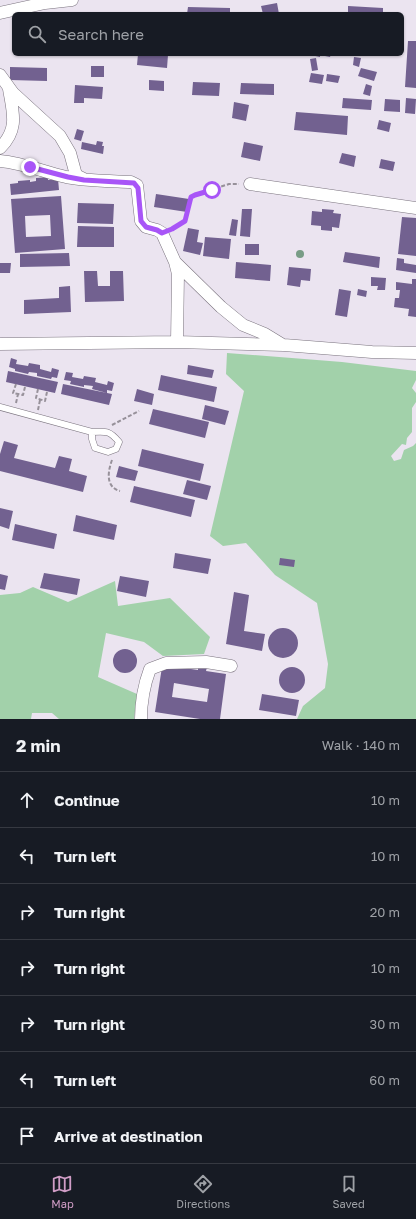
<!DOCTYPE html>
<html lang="en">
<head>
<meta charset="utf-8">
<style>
  :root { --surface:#171b24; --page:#242831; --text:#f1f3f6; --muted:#9ea1a6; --line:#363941; --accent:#d09dc6 }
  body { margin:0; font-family:"Golos Text",sans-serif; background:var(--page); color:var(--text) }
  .stop { position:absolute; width:12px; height:12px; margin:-9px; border:3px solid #a855f7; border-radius:50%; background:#fff }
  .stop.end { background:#a855f7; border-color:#fff; box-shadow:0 1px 4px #0008 }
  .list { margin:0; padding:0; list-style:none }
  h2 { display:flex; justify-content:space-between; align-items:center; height:52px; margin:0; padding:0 16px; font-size:17px }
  h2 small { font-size:13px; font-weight:400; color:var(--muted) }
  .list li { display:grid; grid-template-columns:26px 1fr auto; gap:12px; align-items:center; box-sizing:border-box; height:56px; padding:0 16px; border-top:1px solid var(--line) }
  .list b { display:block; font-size:15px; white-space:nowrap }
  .list em { font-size:13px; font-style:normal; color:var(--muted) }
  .icon { flex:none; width:22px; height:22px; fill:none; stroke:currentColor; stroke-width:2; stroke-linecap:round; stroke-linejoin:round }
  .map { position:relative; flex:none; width:416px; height:719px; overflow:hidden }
  .search { position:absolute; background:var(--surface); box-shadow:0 1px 3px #0004; left:12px; right:12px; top:12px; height:44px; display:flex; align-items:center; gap:10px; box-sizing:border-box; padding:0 14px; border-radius:6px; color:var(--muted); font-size:15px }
  .sheet { height:444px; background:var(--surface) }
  nav { display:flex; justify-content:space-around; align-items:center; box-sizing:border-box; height:56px; border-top:1px solid var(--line); background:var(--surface); font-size:11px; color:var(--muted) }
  nav a { display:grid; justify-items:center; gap:2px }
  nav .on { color:var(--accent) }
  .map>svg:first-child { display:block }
</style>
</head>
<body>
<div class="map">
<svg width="416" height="719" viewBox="0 0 416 719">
  <rect width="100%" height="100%" fill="#ebe4f0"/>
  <path fill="#a2d1aa" d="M227,353L342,362L416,371V380L412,388L416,393V402L412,408V432L407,438L406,445L402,444L391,456L394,461L401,459L404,450L413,446L416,443V719H297L303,706L325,688L328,664L317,603L275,575L246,543L223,546L210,536L244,391L226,374Z
    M115,581L118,606L170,598L210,637L204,654L163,656L144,642L106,633L98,677L137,694L134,719H59L52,713H32L31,719H0V595L20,593L33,587L68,602Z"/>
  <path fill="#726190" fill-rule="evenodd" d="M277,3L279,14H263L261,6Z
    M348,6L383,8V14H348Z
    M188,7L230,8V14H187Z
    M408,41H416V88L405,87Z
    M138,54L168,55L167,68L137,65Z
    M306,54H331L330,57L320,55V57Z
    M354,57L361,58L359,67L353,65Z
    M316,58L318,70L312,71L310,59Z
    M91,66H104V77H91Z
    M10,67L47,68V81L10,80Z
    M361,68L377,72L374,81L358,76Z
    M311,73L324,75L322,84L309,82Z
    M327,74L340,76L338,83L326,81Z
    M149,80L164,81V91L149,90Z
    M193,82L220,83L219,96L192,95Z
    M241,83L274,84V95L240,94Z
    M366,84L372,86L370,96L363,94Z
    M75,85L103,87L102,99L84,98V103H74Z
    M343,98L372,100L371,110L342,108Z
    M406,98L416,99L415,114L405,113Z
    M385,99L400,100V112L384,111Z
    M234,102L249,105L246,121L232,118Z
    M296,112L348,116L347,135L294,130Z
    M379,120L391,123L389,132L377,129Z
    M77,129L84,131L81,141L74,139Z
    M97,141L103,142L102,146H104L103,154L81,149L82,142L96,145Z
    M244,142L263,146L260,161L241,157Z
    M342,153L356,156L354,167L339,163Z
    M381,159L395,162L393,171L379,168Z
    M48,177V180L58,179L59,190L11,195L10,184L18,183V181L30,180V182L36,181V178Z
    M156,194L189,199L187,212L154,207Z
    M61,196L65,249L15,253L11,199ZM50,215L51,236L26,237L25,216Z
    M78,203L114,204L113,224L77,223Z
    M242,209H252L250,237L240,236Z
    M322,209L334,210L333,213L341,214L339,228L332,227V231L321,230V226L311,225L312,211L322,212Z
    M402,217L416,218V256L398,254Z
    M232,219L238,220L236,236L229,235Z
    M78,226L114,227V247H77Z
    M188,228L199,230L197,242L203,243L200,255L183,251Z
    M205,237L231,239L229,259L203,256Z
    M245,244H259V255H245Z
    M345,252L380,257L379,268L343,262Z
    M69,253L70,266L20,267V254Z
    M397,258L404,259V263L416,265V273L396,270Z
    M236,262L271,265L270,281L235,278Z
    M0,263H11L10,273H0Z
    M289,267L311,269L310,281L301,280L300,287L287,285Z
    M84,271H97L98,286H110V271H123L124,301L85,302Z
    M371,277L386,278L385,290H377L378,286H371Z
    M412,279H416V317L408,316L409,309L394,307L395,298H399L400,290H396V282L412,284Z
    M70,286L71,312L24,314V300L59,298V287Z
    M339,289L351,291L347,317L335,315Z
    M358,289L367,291L366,297L357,295Z
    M11,358L17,360L16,364L28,366L29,363L40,365V369L51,372L52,368L59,370L57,378L52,377L51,379L37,376V373L29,372L28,374L15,371V369L9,367Z
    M188,365L214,370L212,378L187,374Z
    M8,371L58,382L55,393L6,382Z
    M66,372L73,373L72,377L83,379L84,376L96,378L95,382L107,385L108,381L114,383L112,391L107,390V393L92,389L93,386L84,385V387L70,384L71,381L64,380Z
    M161,375L217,387L214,402L158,390Z
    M63,384L112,394L109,405L61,394Z
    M137,389L154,394L152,405L134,401Z
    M205,405L229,411L225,425L202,419Z
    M153,409L209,422L205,438L149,424Z
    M4,441L18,445L14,458L55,468L59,456L72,459L69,471L87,476L83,492L0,471V454Z
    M142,449L204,464L200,481L138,466Z
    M119,466L138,471L135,481L116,477Z
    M187,480L211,486L207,500L183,494Z
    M134,486L195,500L191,517L130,502Z
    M0,508L13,511L9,529L0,526Z
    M76,515L117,525L114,540L73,531Z
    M15,524L57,534L54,549L12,540Z
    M175,553L211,559L208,574L173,568Z
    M280,558L295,560L294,567L279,565Z
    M44,573L80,579L77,595L40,588Z
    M0,574L8,576L5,590L0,589Z
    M120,576L149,581L146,597L117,591Z
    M234,592L249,595L244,631L265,634L262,651L226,644Z
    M268 643a15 15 0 1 1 30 0a15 15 0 1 1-30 0Z
    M113 661a12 12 0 1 1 24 0a12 12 0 1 1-24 0Z
    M198,666L207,667L206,671L226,674L220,719H200L155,712L162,667L176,669L177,667L198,670ZM174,683L209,689L207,702L172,697Z
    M279 680a13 13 0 1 1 26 0a13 13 0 1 1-26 0Z
    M262,694L299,700L296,716L259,710Z"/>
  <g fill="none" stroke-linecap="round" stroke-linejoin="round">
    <g stroke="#7a737e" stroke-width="7">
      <path id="lane" d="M0,407L92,432C107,431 110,431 119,442L116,449L108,452L95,448L92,439V432"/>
    </g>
    <g stroke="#7a737e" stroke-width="13">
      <path id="street" d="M0,13L45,3L72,0
        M0,75L13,93L60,136L70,153L76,175L84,179
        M0,148C19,129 13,113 9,89
        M0,161C23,163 44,172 66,177C87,181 109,181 131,182L137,185L141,221L146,227L157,230L162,233L175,262L178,274L177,342
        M250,184L416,208
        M175,262L221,307L243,325L265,334L283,345
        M0,344L177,342L284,345L372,352L416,353
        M141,719C141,702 144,685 150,669L166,663L206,662L231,666"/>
    </g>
    <path stroke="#97919a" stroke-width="2" stroke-dasharray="4 2" stroke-linecap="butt" d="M172,229L185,221L191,197L195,195L229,184H239
      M16,384L13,393L23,395L25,387
      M38,389L36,398L45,401L47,392
      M16,403L18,394
      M38,410L40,400
      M112,425L139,411
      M112,460C108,471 105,487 120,491"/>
    <use href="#lane" stroke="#fff" stroke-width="6"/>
    <use href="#street" stroke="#fff" stroke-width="12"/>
  </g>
  <circle fill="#789c86" cx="300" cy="254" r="4"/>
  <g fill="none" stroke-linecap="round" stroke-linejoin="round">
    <path stroke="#a855f7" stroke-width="5" d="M30,167L68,177L84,180L134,183L138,188L141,221L146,227L157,230L162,233L172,229L185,221L191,197L195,195L212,190"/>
  </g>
</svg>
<div class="stop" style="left:212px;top:190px"></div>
<div class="stop end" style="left:30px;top:167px"></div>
<div class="search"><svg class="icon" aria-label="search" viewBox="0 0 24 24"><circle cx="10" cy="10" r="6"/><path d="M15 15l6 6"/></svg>Search here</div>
</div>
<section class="sheet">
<h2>2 min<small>Walk · 140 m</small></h2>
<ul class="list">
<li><svg class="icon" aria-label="ahead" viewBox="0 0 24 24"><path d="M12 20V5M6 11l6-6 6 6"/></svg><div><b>Continue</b></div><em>10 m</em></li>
<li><svg class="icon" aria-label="left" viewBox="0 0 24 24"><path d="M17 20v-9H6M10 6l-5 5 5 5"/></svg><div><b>Turn left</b></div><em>10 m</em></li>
<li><svg class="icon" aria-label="right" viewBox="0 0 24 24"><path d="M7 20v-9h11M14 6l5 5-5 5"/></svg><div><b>Turn right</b></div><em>20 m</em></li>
<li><svg class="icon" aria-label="right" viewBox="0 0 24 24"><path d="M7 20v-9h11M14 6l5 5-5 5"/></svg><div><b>Turn right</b></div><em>10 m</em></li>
<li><svg class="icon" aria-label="right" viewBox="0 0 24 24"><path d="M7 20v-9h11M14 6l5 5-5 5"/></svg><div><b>Turn right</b></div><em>30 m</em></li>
<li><svg class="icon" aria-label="left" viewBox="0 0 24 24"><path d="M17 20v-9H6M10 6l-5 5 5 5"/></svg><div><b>Turn left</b></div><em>60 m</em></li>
<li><svg class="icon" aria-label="arrive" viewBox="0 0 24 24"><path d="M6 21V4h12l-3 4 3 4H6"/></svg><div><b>Arrive at destination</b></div></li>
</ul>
</section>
<nav>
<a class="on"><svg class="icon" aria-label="map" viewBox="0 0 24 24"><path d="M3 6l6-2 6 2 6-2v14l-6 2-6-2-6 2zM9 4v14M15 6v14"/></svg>Map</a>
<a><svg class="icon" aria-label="directions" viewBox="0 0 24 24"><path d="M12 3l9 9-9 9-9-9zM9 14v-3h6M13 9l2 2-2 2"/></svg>Directions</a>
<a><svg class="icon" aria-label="saved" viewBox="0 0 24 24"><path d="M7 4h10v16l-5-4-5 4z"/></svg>Saved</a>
</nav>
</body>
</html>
